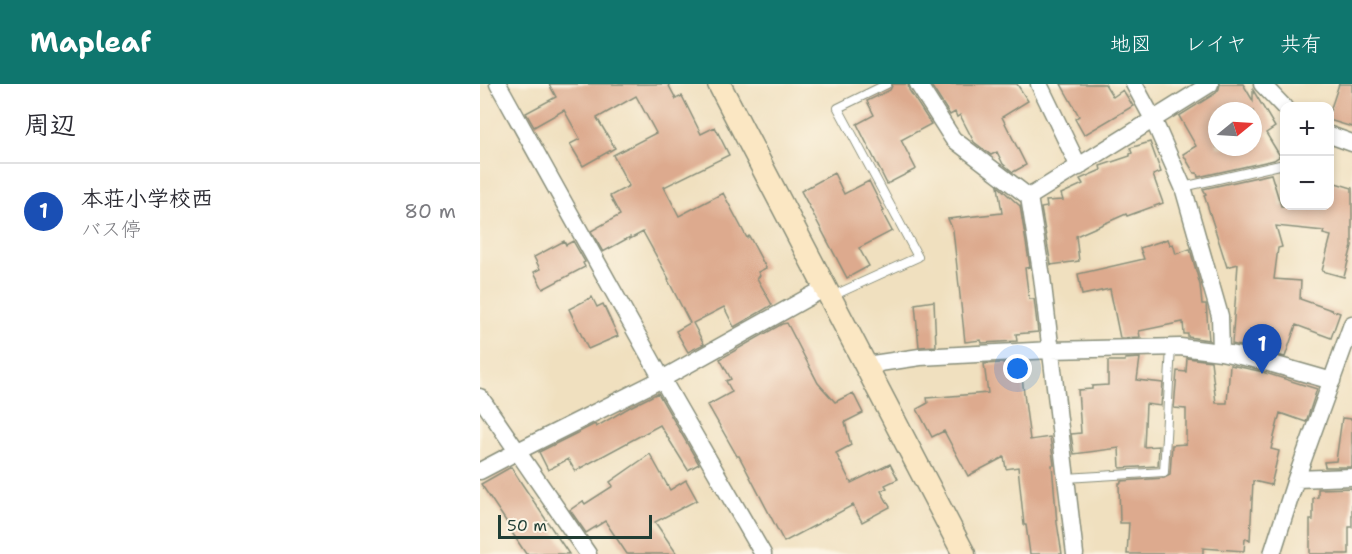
<!DOCTYPE html>
<html lang="ja">
<head>
<meta charset="utf-8">
<style>
  :root { --surface:#fff; --page:#f2f2f3; --text:#2b2b33; --muted:#7c7c81; --line:#e1e1e2; --accent:#0f766e }
  body { margin:0; font-family:"Shantell Sans","Klee One",sans-serif; background:var(--page); color:var(--text) }
  .controls { position:absolute; right:18px; top:18px; display:grid; overflow:hidden; border-radius:12px; box-shadow:0 3px 9px #0003 }
  .controls button { width:54px; height:54px; display:grid; place-items:center; padding:0; border:0; border-bottom:2px solid var(--line); background:var(--surface); color:var(--text); font:30px sans-serif }
  .compass { position:absolute; left:728px; top:18px; width:54px; height:54px; border-radius:50%; background:var(--surface); box-shadow:0 3px 9px #0003; rotate:72deg }
  .scale { position:absolute; left:18px; bottom:15px; width:154px; box-sizing:border-box; padding-left:6px; border:3px solid #1f3d34; border-top:0; font-size:16px; line-height:21px; white-space:nowrap; color:#1f3d34; -webkit-text-stroke:4px #fcf5e5; paint-order:stroke }
  .you { position:absolute; left:538px; top:285px; width:21px; height:21px; margin:-15px; border:4px solid #fff; border-radius:50%; background:#1a73e8; box-shadow:0 0 0 9px #1a73e833 }
  .badge { display:grid; place-items:center; width:39px; height:39px; border-radius:50%; background:var(--accent); color:#fff; font-size:20px; font-weight:700 }
  .pin { position:absolute; translate:-50% -50px; filter:drop-shadow(0 2px 3px #0008) }
  .pin::after { content:''; position:absolute; top:32px; width:21px; height:18px; background:inherit; clip-path:polygon(0 0,100% 0,50% 100%) }
  .list { margin:0; padding:0; list-style:none }
  h2 { display:flex; justify-content:space-between; align-items:center; height:78px; margin:0; padding:0 24px; font-size:26px }
  h2 small { font-size:20px; font-weight:400; color:var(--muted) }
  .list li { display:grid; grid-template-columns:39px 1fr auto; gap:18px; align-items:center; box-sizing:border-box; height:96px; padding:0 24px; border-top:2px solid var(--line) }
  .list b { display:block; font-size:22px; white-space:nowrap }
  .list p { margin:0; font-size:20px; white-space:nowrap; color:var(--muted) }
  .list em { font-size:20px; font-style:normal; color:var(--muted) }
  .map { position:relative; flex:none; width:872px; height:470px; overflow:hidden }
  header { display:flex; align-items:center; gap:36px; box-sizing:border-box; height:84px; padding:0 30px; background:var(--accent); color:#fff }
  header strong { font-size:28px }
  nav { display:flex; gap:33px; margin-inline-start:auto; font-size:21px }
  main { display:flex }
  aside { flex:1; background:var(--surface) }
  .map>svg:first-child { display:block }
</style>
</head>
<body>
<header>
<strong>Mapleaf</strong>
<nav><a>地図</a><a>レイヤ</a><a>共有</a></nav>
</header>
<main>
<aside>
<h2>周辺<small></small></h2>
<ul class="list">
<li><span class="badge" style="background:#1a4fb4">1</span><div><b>本荘小学校西</b><p>バス停</p></div><em>80 m</em></li>
</ul>
</aside>
<div class="map">
<svg width="872" height="470" viewBox="0 0 872 470">
  <rect width="100%" height="100%" fill="#fcf5e5"/>
  <filter id="ink" filterUnits="userSpaceOnUse"><feTurbulence type="fractalNoise" baseFrequency=".0167" numOctaves="2"/><feDisplacementMap in="SourceGraphic" scale="12" xChannelSelector="R" yChannelSelector="G"/><feConvolveMatrix kernelMatrix="1 2 1 2 8 2 1 2 1" color-interpolation-filters="sRGB"/></filter>
  <filter id="wash" filterUnits="userSpaceOnUse"><feTurbulence type="fractalNoise" baseFrequency=".008" numOctaves="4" result="noise"/><feDisplacementMap in="SourceGraphic" scale="24" xChannelSelector="R" yChannelSelector="G"/><feGaussianBlur stdDeviation="1.35" result="paint"/><feColorMatrix in="noise" values="0 0 0 0 0 0 0 0 0 0 0 0 0 0 0 0 0 1.4 0 .05"/><feComposite in="paint" operator="in"/></filter>
  <g filter="url(#wash)">
    <rect width="100%" height="100%" fill="#f0e0bf"/>
    <g id="blocks">
      <path fill="#ddaa8e" fill-rule="evenodd" d="M69,0H188L196,15L202,12L221,50L235,43L249,71L184,103L199,132L243,109L267,154L269,152L286,184L278,188L280,192L277,194L292,221L254,243L244,223L213,239L224,260L208,268L196,247L210,239L188,196L189,195L163,148L150,155V153L123,168L111,147L140,131L130,112L149,102L133,71L176,49L156,12L117,34L135,64L103,82L90,60L100,55L84,26L54,43L46,29L76,13Z
        M413,0H428L429,6L451,40L421,56L436,85L407,100L377,40L394,31L387,17L410,6Z
        M450,0H537L548,17L522,33L546,81L533,88L523,80L517,68L511,71L494,58L480,31L477,33L475,28L470,31Z
        M581,0H625L633,13L643,6L653,22L604,51L595,35L599,32Z
        M740,0H763L773,17V6L795,43L786,49L800,72L794,76L718,93L717,89H714L703,70L716,62L699,32L736,9L739,5ZM737,27H773V63H737Z
        M859,0H872V43L849,36V30Z
        M670,58L681,88L673,91L683,119L647,132L646,130L596,152L599,177L571,181L561,124L567,123L566,117L583,116L581,110L603,100L600,95L621,86L620,82L650,72V70L652,69L650,64Z
        M354,89L364,110L389,97L404,127L402,128L412,147L379,164L389,182L367,194L321,107Z
        M791,90L801,122H849V97L872,104V162L864,193L842,187L851,152L843,150L844,147L796,142L802,163L798,164L794,195L821,197L820,215L860,229L851,254L816,241L805,273L752,260L758,180L747,183L724,111L726,110L723,105Z
        M518,102L540,122L550,183L545,184L549,215H554L558,248L536,250L537,257L502,259L501,256L485,258L473,146L468,135L522,129Z
        M688,155L690,161L693,160L696,170L710,165L720,201L722,220H726L729,256L708,253V250H704L703,238L659,247L660,253L640,254L630,205L602,211L598,190L664,175L660,164Z
        M84,157L86,161L93,157L105,178L103,179L105,183L63,205L54,188L60,185L54,173Z
        M112,213L117,223L123,220L138,252L108,265L89,225Z
        M454,217L456,262L439,263L435,220Z
        M307,239L338,299L355,318L373,309L383,329L365,338L371,361L356,369L371,399L410,380L418,395L405,401L407,404L401,407L410,423L382,438L373,421L304,458L259,372H257L228,321L252,308L246,297L251,295L240,275L302,240Z
        M660,274L657,296L683,299L681,322L666,320L664,363L679,362L678,382L640,384L639,364L594,370L591,350L601,349L598,306L612,305V302L628,301V277H645V275Z
        M707,274L731,277L736,319H747L750,281L779,287L837,305L826,338L800,329L791,365L799,367L791,401L773,397L770,456L765,455L764,467L723,464V470H647L649,439H640L639,399H641V397L684,394L690,391L692,361L706,360V325L694,324L697,287L706,288Z
        M540,278L550,356L570,353L574,381H572L577,439L582,470H550L546,441H544L538,383L526,385L524,373L488,392L464,347L452,353L437,325L448,319L447,314L508,309L504,280Z
        M178,309L219,380L208,386L180,341L95,387L88,375L68,386L59,368L115,340L116,343L150,323Z
        M862,334L872,335V383H845L844,378L856,377Z
        M170,370L190,406L206,396L217,416L175,438L197,470H147L125,437L106,449L90,426L103,417L105,420L133,402L130,398Z
        M31,383L42,400L89,470H46L31,447L32,446L1,400Z
        M872,404V443H869V470H830V436H833V414L838,413V405Z"/>
    </g>
  </g>
  <g filter="url(#ink)">
    <use href="#blocks" fill-opacity="0" stroke="#888e7a" stroke-width="1.5"/>
    <g fill="none" stroke-linecap="round" stroke-linejoin="round">
      <g stroke="#888e7a" stroke-width="10">
        <path id="lane" d="M703,103L804,80
          M350,213L438,173L358,24L407,0
          M586,394L684,388L691,263"/>
      </g>
      <g stroke="#888e7a" stroke-width="19">
        <path id="street" d="M18,0L182,295L283,470
          M438,0L473,55L549,113L562,193L595,470
          M559,0L599,83
          M654,0L673,35L703,103L740,232L741,268
          M782,0L804,23
          M850,51L872,59
          M549,113L730,0
          M386,281L440,273L571,266L700,263L741,268L782,277L852,297
          M0,313L108,470
          M0,387L38,367L182,295L345,204
          M816,395L872,393
          M792,470L816,395L872,240"/>
      </g>
      <g stroke="#888e7a" stroke-width="25">
        <path id="secondary" d="M239,0L484,470"/>
      </g>
      <use href="#lane" stroke="#fff" stroke-width="8"/>
      <use href="#street" stroke="#fff" stroke-width="16"/>
      <use href="#secondary" stroke="#fbe7c3" stroke-width="22"/>
    </g>
  </g>
</svg>
<div class="controls">
<button>+</button>
<button>−</button>
</div>
<svg class="compass" viewBox="-18 -18 36 36"><path d="M0-13l5 13h-10z" fill="#e53935"/><path d="M0 13l5-13h-10z" fill="#7c7c81"/></svg>
<div class="scale">50 m</div>
<div class="you"></div>
<div class="pin badge" style="left:782px;top:290px;background:#1a4fb4">1</div>
</div>
</main>
</body>
</html>
